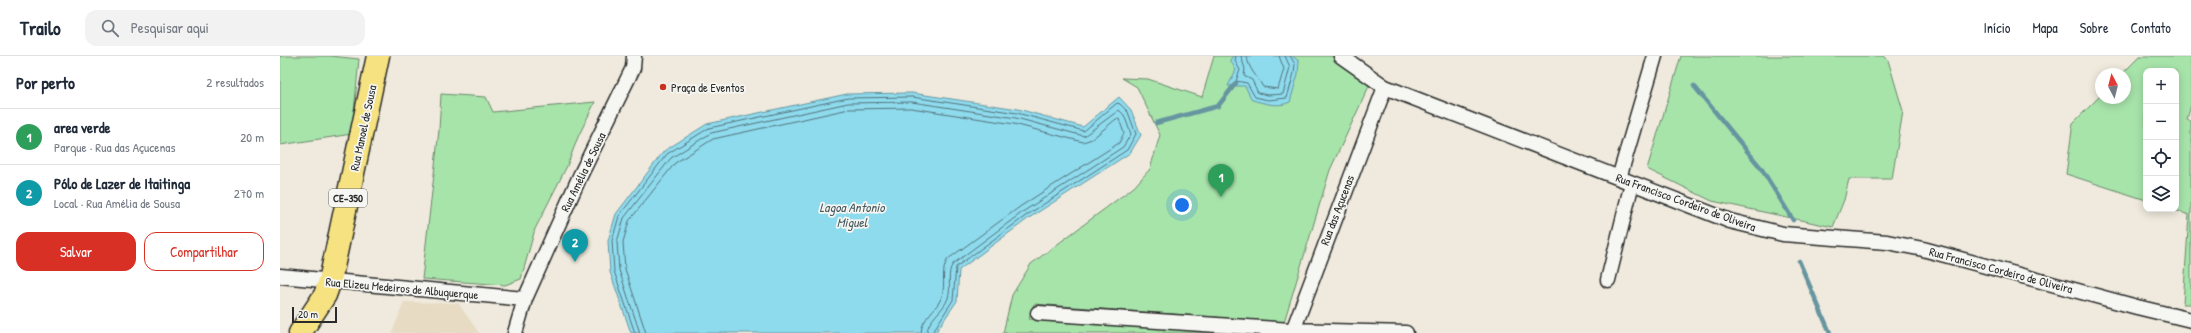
<!DOCTYPE html>
<html lang="pt">
<head>
<meta charset="utf-8">
<style>
  :root { --surface:#fff; --page:#f2f2f3; --text:#1f2937; --muted:#747a83; --line:#e0e1e3; --accent:#d93025 }
  body { margin:0; font-family:"Patrick Hand",sans-serif; background:var(--page); color:var(--text) }
  .controls { position:absolute; right:12px; top:12px; display:grid; overflow:hidden; border-radius:8px; box-shadow:0 2px 10px #0003 }
  .controls button { width:36px; height:36px; display:grid; place-items:center; padding:0; border:0; border-bottom:1px solid var(--line); background:var(--surface); color:var(--text); font:20px sans-serif }
  .compass { position:absolute; left:1815px; top:12px; width:36px; height:36px; border-radius:50%; background:var(--surface); box-shadow:0 2px 10px #0003; rotate:353deg }
  .scale { position:absolute; left:12px; bottom:10px; width:45px; box-sizing:border-box; padding-left:4px; border:2px solid #2b2b2b; border-top:0; font-size:11px; line-height:14px; white-space:nowrap; color:#2b2b2b; -webkit-text-stroke:3px #f6f6f2; paint-order:stroke }
  .you { position:absolute; left:902px; top:149px; width:14px; height:14px; margin:-10px; border:3px solid #fff; border-radius:50%; background:#1a73e8; box-shadow:0 0 0 6px #1a73e833 }
  .badge { display:grid; place-items:center; width:26px; height:26px; border-radius:50%; background:var(--accent); color:#fff; font-size:13px; font-weight:700 }
  .pin { position:absolute; translate:-50% -33px; filter:drop-shadow(0 1px 2px #0008) }
  .pin::after { content:''; position:absolute; top:21px; width:14px; height:12px; background:inherit; clip-path:polygon(0 0,100% 0,50% 100%) }
  .list { margin:0; padding:0; list-style:none }
  h2 { display:flex; justify-content:space-between; align-items:center; height:52px; margin:0; padding:0 16px; font-size:17px }
  h2 small { font-size:13px; font-weight:400; color:var(--muted) }
  .list li { display:grid; grid-template-columns:26px 1fr auto; gap:12px; align-items:center; box-sizing:border-box; height:56px; padding:0 16px; border-top:1px solid var(--line) }
  .list b { display:block; font-size:15px; white-space:nowrap }
  .list p { margin:0; font-size:13px; white-space:nowrap; color:var(--muted) }
  .list em { font-size:13px; font-style:normal; color:var(--muted) }
  .actions { display:flex; gap:8px; padding:12px 16px }
  .actions a { flex:1; padding:9px 0; border:1px solid var(--accent); border-radius:12px; text-align:center; font-size:14px; color:var(--accent) }
  .actions .main { background:var(--accent); color:#fff }
  .icon { flex:none; width:22px; height:22px; fill:none; stroke:currentColor; stroke-width:2; stroke-linecap:round; stroke-linejoin:round }
  .map { position:relative; flex:none; width:1911px; height:277px; overflow:hidden }
  header { display:flex; align-items:center; gap:24px; box-sizing:border-box; height:56px; padding:0 20px; background:var(--surface); border-bottom:1px solid var(--line) }
  header strong { font-size:19px }
  nav { display:flex; gap:22px; margin-inline-start:auto; font-size:14px }
  .search { width:280px; height:36px; background:var(--page); display:flex; align-items:center; gap:10px; box-sizing:border-box; padding:0 14px; border-radius:12px; color:var(--muted); font-size:15px }
  main { display:flex }
  aside { flex:1; background:var(--surface) }
  .map>svg:first-child { display:block }
</style>
</head>
<body>
<header>
<strong>Trailo</strong>
<div class="search"><svg class="icon" aria-label="search" viewBox="0 0 24 24"><circle cx="10" cy="10" r="6"/><path d="M15 15l6 6"/></svg>Pesquisar aqui</div>
<nav><a>Início</a><a>Mapa</a><a>Sobre</a><a>Contato</a></nav>
</header>
<main>
<aside>
<h2>Por perto<small>2 resultados</small></h2>
<ul class="list">
<li><span class="badge" style="background:#2e9e5b">1</span><div><b>area verde</b><p>Parque · Rua das Açucenas</p></div><em>20 m</em></li>
<li><span class="badge" style="background:#0f9aa8">2</span><div><b>Pólo de Lazer de Itaitinga</b><p>Local · Rua Amélia de Sousa</p></div><em>270 m</em></li>
</ul>
<div class="actions"><a class="main">Salvar</a><a>Compartilhar</a></div>
</aside>
<div class="map">
<svg width="1911" height="277" viewBox="0 0 1911 277">
  <rect width="100%" height="100%" fill="#efeadd"/>
  <filter id="ink" filterUnits="userSpaceOnUse"><feTurbulence type="fractalNoise" baseFrequency=".025" numOctaves="2"/><feDisplacementMap in="SourceGraphic" scale="8" xChannelSelector="R" yChannelSelector="G"/><feConvolveMatrix kernelMatrix="1 2 1 2 8 2 1 2 1" color-interpolation-filters="sRGB"/></filter>
  <g filter="url(#ink)">
    <path fill="#e7dbc4" d="M124,246L178,247L199,277H112Z"/>
    <path fill="#a7e4aa" stroke="#69886a" d="M0,0H50L79,3L72,78L0,89Z
      M934,0H1051L1090,28L1050,114L1004,266L754,248L749,263L950,277H723L732,239L751,208L854,131L870,113L880,79L857,31L842,22L868,23L922,41Z
      M1401,0H1604L1608,4L1623,55L1612,123H1569L1564,144L1553,171L1432,145L1367,113Z
      M1860,0H1911V48L1907,64L1911,65V248H1903L1909,159L1892,153H1896V15H1866V144L1786,118L1793,67L1821,39V42H1845V18H1842Z
      M161,38L206,41L213,56L315,46L298,81L287,110L255,173L241,223L225,229L142,223L159,74Z"/>
    <path fill="#8edbee" stroke="#6695a0" d="M953,0H1012L1019,5L1018,18L1010,46C998,52 984,47 972,44L965,30H948L956,14L950,4Z
      M632,37L738,53L803,71L839,41L851,54L861,79L850,97L749,162L679,214L677,245L655,277H351L330,216L328,185L336,158L384,95L427,68L567,38Z"/>
    <g fill="none" stroke-linecap="round" stroke-linejoin="round">
      <path stroke="#537179" stroke-width="1" d="M956,0L955,5L960,14L956,25L967,27L975,41L988,44L1007,42L1014,17L1015,8L1010,0
        M961,0L965,13L964,20L972,24L978,37L988,39L1003,38L1010,11L1005,0
        M967,0C968,13 977,20 983,31L998,33L1004,13L999,0
        M355,277L334,215L332,185L339,160L387,98L429,72L568,42L632,41L737,57L804,75L837,47L840,48L848,56L856,78L847,94L747,159L676,211L673,244L652,277
        M360,277L339,214L337,186L344,162L391,102L431,77L568,47L632,46L736,62L804,80L839,54L844,59L851,78L843,91L744,155L673,208C666,217 672,231 668,242C664,255 647,263 647,277
        M366,277L345,213L343,186L349,165L395,107L433,83L569,53L631,52L734,68L803,86L812,83L836,63H839L844,77L839,87L741,150L668,203C660,214 666,227 662,240C658,253 641,262 641,277"/>
      <path stroke="#6695a0" stroke-width="4.5" d="M1414,30L1481,112L1513,164
        M876,67L938,50L956,27
        M1519,205L1550,277"/>
      <g stroke="#2b2b2b" stroke-width="17">
        <path id="street" d="M1061,0L1105,31L1450,165L1503,178L1607,186L1643,193L1857,251L1911,264
          M1339,122L1375,0
          M0,220L245,243
          M1328,224L1352,127
          M758,257L1011,274L1126,277
          M235,277L245,243L300,120L353,12L354,0
          M1012,277L1105,31"/>
      </g>
      <g stroke="#2b2b2b" stroke-width="25">
        <path id="primary" d="M20,277L45,239L50,225L98,0"/>
      </g>
      <use href="#street" stroke="#f6f6f2" stroke-width="14"/>
      <use href="#primary" stroke="#f6e281" stroke-width="22"/>
    </g>
  </g>
  <circle fill="#c8321e" stroke="#f6f6f2" stroke-width="1.5" cx="383" cy="31" r="4"/>
  <g text-anchor="middle" dominant-baseline="central" stroke-width="3.5" stroke-linejoin="round" paint-order="stroke">
    <rect fill="#f6f6f2" stroke="#686867" stroke-width="1" x="49" y="133" width="38" height="18" rx="3"/>
    <g font-size="11" font-weight="bold" fill="#2b2b2b">
      <text x="68" y="142">CE-350</text>
    </g>
    <g font-size="12" fill="#2b2b2b" stroke="#f6f6f2" text-anchor="start">
      <text x="391" y="31">Praça de Eventos</text>
    </g>
    <g font-size="12" fill="#2b2b2b" stroke="#f6f6f2">
      <text transform="translate(83 72) rotate(-78)">Rua Manoel de Sousa</text>
      <text transform="translate(303 116) rotate(-64)">Rua Amélia de Sousa</text>
      <text transform="translate(1406 146) rotate(20)">Rua Francisco Cordeiro de Oliveira</text>
      <text transform="translate(1057 154) rotate(-69)">Rua das Açucenas</text>
      <text transform="translate(1721 214) rotate(15)">Rua Francisco Cordeiro de Oliveira</text>
      <text transform="translate(122 232) rotate(5)">Rua Elizeu Medeiros de Albuquerque</text>
    </g>
    <g font-size="13" font-style="italic" fill="#44575c" stroke="#f6f6f2">
      <text x="572" y="151">Lagoa Antonio<tspan x="572" dy="15">Miguel</tspan></text>
    </g>
  </g>
</svg>
<div class="controls">
<button>+</button>
<button>−</button>
<button><svg class="icon" aria-label="locate" viewBox="0 0 24 24"><circle cx="12" cy="12" r="6"/><path d="M12 2v4M12 18v4M2 12h4M18 12h4"/></svg></button>
<button><svg class="icon" aria-label="layers" viewBox="0 0 24 24"><path d="M12 4l9 5-9 5-9-5zM3 14l9 5 9-5"/></svg></button>
</div>
<svg class="compass" viewBox="-18 -18 36 36"><path d="M0-13l5 13h-10z" fill="#e53935"/><path d="M0 13l5-13h-10z" fill="#747a83"/></svg>
<div class="scale">20 m</div>
<div class="you"></div>
<div class="pin badge" style="left:941px;top:141px;background:#2e9e5b">1</div>
<div class="pin badge" style="left:295px;top:206px;background:#0f9aa8">2</div>
</div>
</main>
</body>
</html>
